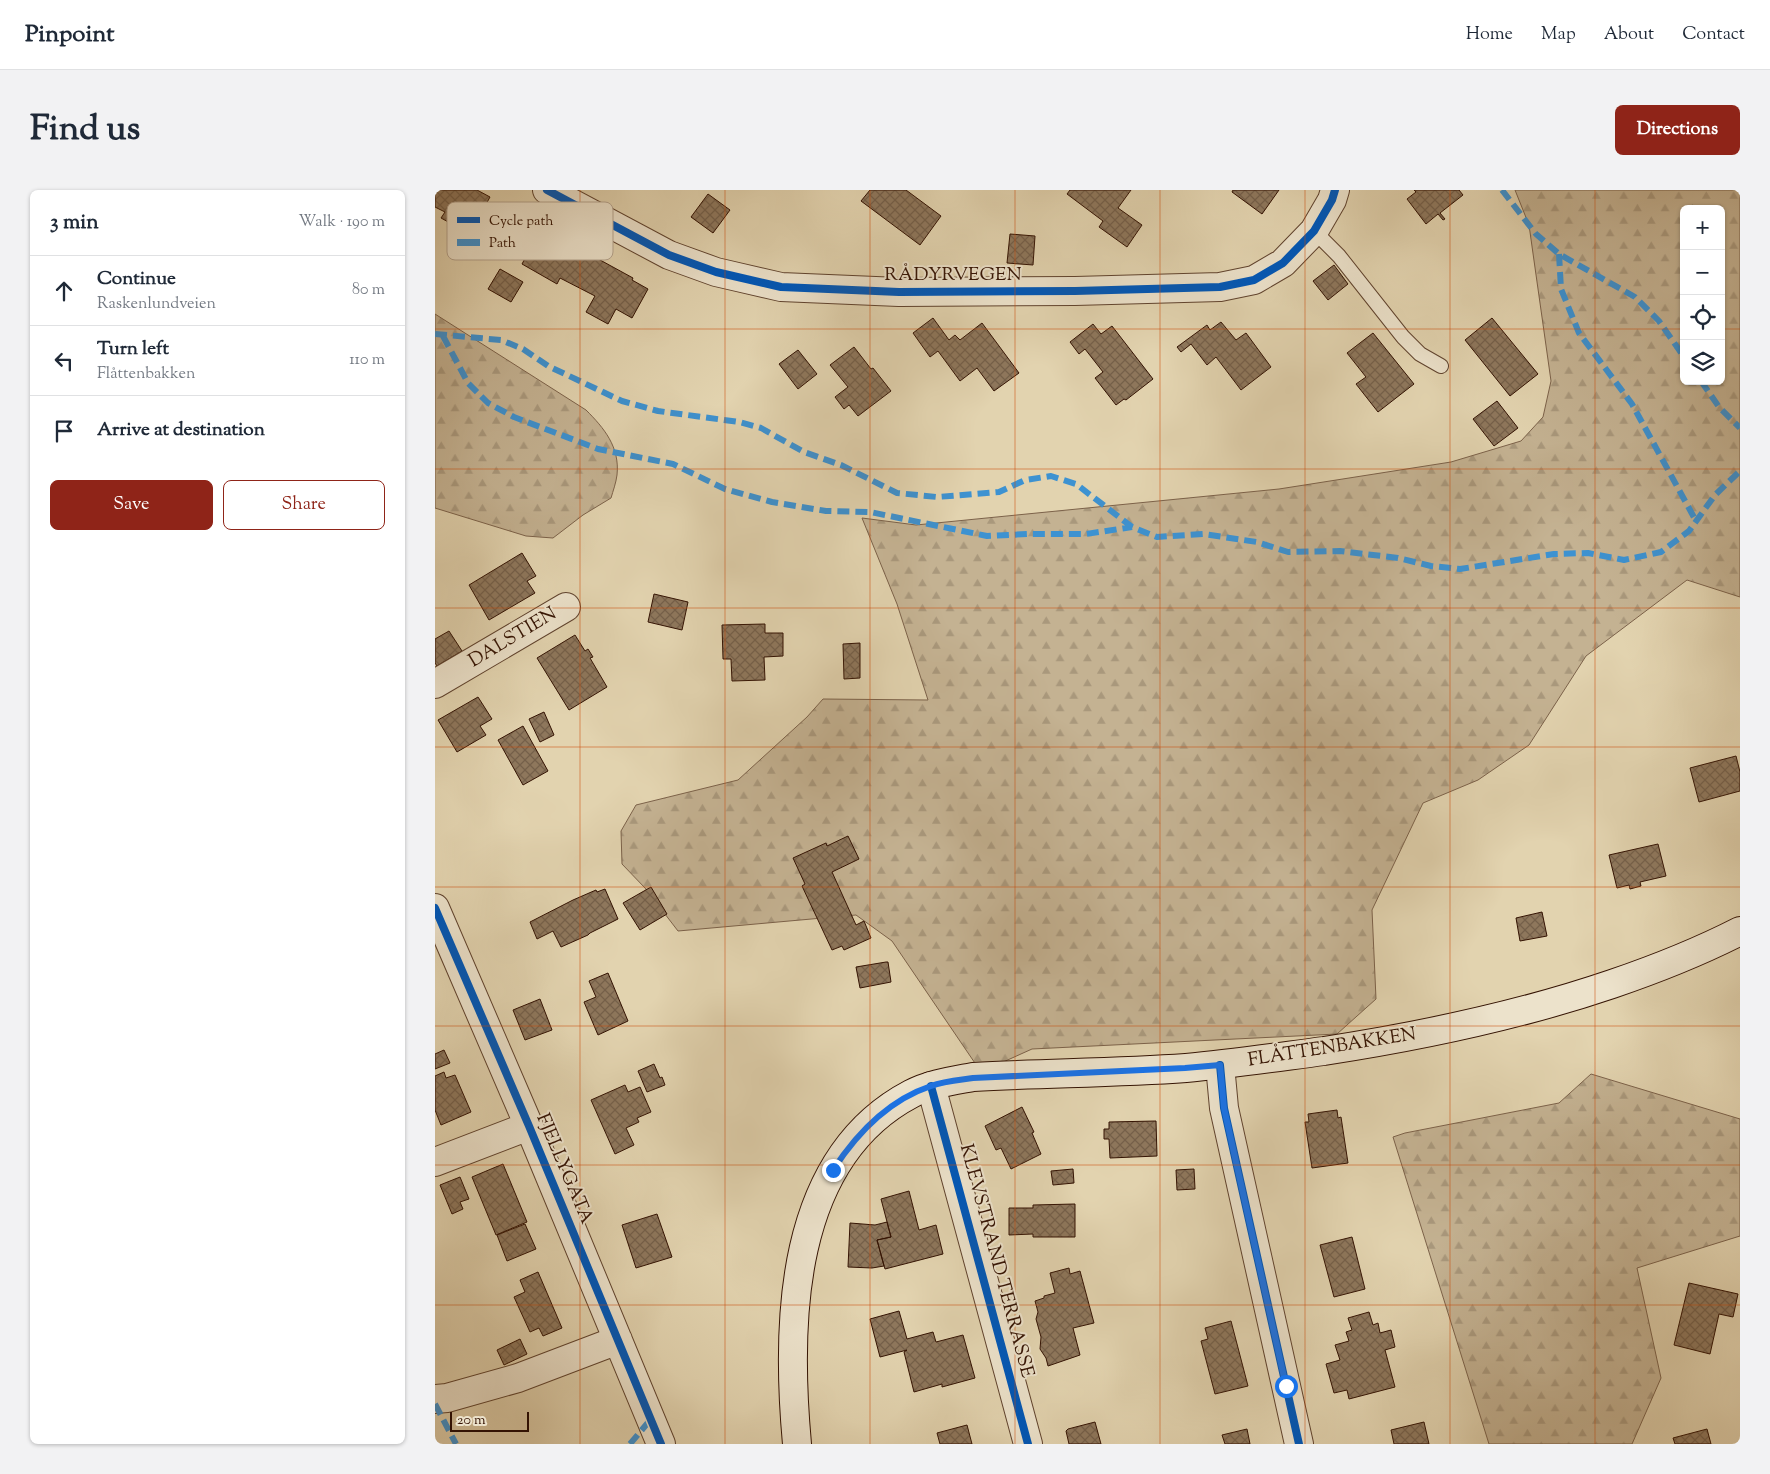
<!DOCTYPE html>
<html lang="en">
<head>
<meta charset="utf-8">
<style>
  :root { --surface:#fff; --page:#f2f2f3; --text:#1f2937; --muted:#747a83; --line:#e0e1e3; --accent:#8f2418 }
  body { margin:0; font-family:"Sorts Mill Goudy",serif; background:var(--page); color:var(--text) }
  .controls { position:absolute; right:15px; top:15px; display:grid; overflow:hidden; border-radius:8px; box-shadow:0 1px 4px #0004 }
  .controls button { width:45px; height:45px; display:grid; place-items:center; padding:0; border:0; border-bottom:1px solid var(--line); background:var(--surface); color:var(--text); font:25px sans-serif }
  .scale { position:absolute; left:15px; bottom:12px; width:79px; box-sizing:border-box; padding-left:5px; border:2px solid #341303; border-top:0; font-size:14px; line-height:18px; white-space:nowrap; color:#341303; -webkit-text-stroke:4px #ece2cb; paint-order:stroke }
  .stop { position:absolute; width:15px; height:15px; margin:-11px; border:4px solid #1a73e8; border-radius:50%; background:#fff }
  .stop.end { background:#1a73e8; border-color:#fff; box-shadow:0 1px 5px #0008 }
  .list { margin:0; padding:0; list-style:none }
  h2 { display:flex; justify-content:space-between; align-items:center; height:65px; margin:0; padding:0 20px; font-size:21px }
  h2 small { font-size:16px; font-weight:400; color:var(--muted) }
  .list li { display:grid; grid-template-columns:32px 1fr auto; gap:15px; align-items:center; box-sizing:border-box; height:70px; padding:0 20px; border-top:1px solid var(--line) }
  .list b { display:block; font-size:19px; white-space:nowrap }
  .list p { margin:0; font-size:16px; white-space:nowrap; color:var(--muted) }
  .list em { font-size:16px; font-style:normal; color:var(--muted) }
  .actions { display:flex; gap:10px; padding:15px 20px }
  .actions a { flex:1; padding:11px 0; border:1px solid var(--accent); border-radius:8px; text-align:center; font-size:18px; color:var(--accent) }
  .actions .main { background:var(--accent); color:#fff }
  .icon { flex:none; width:28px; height:28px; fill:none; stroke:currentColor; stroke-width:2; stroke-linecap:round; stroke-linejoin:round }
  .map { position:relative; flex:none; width:1305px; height:1254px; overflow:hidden; border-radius:8px }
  header { display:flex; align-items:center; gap:30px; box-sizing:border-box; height:70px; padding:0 25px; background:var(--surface); border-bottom:1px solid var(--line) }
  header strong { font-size:24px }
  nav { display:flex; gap:28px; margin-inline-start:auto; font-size:18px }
  .intro { display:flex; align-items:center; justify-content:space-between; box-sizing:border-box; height:120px; padding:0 30px }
  h1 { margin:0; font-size:35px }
  .button { padding:12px 22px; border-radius:8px; background:var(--accent); color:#fff; font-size:18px; font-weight:700 }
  main { display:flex; gap:30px; padding:0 30px }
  aside { flex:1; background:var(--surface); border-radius:8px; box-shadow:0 1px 4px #0004 }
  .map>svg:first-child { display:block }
</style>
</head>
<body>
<header>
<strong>Pinpoint</strong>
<nav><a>Home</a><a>Map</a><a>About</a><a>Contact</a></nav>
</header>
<div class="intro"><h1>Find us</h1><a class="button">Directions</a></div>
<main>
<aside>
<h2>3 min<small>Walk · 190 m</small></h2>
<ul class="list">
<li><svg class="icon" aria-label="ahead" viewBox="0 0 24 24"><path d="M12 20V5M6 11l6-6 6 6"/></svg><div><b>Continue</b><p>Raskenlundveien</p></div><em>80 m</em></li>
<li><svg class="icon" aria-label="left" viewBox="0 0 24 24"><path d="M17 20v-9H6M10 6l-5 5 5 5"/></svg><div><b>Turn left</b><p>Flåttenbakken</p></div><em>110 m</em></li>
<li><svg class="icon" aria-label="arrive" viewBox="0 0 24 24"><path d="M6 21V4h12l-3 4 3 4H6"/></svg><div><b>Arrive at destination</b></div></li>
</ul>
<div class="actions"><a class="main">Save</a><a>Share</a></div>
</aside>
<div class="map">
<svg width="1305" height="1254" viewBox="0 0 1305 1254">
  <defs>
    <pattern id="forest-firs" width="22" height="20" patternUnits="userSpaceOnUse" patternTransform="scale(1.25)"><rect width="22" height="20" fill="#c4b292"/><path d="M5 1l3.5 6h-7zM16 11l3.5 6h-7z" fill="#a9987c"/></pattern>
    <pattern id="building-cross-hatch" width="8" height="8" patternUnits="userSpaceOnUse" patternTransform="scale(1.25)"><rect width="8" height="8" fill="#8e775c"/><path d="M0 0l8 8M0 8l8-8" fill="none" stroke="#75604a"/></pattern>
  </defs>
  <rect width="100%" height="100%" fill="#e2d3af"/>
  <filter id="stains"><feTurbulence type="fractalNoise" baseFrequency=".004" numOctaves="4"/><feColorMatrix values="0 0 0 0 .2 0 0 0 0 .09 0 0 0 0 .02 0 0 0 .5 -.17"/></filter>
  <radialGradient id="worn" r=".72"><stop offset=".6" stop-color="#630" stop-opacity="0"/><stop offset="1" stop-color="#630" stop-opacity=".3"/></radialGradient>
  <path fill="url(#forest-firs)" stroke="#7c624a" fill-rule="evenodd" d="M1080,0H1305V407L1252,390L1151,466L1094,555L1043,590L988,613L937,720L941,809L902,844L597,859L546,882L457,751L421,725L243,741L210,698L187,674L186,641L201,615L303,590L372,527L388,509L493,510L462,414L427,328L481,335L844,299L1016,272L1086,251L1108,227L1116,191L1094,35ZM1249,19H1286V191H1249Z
    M0,124L151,220C169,238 185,257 182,285C181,293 178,301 176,308L148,325L118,348L91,346L0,318Z
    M1156,884L1305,929V1046L1202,1078L1226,1188L1197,1254H1054L958,947L970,943L1124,913Z"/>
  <path fill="url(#building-cross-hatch)" stroke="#341303" d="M0,0H42L55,7L38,38L36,37L33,43L6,28L10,22L0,17Z
    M435,0H471L506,26L485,55L426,11Z
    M635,0H696L683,18L707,35L692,57L664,37L668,31L632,4Z
    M798,0H844L827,24L797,2Z
    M979,0H1024L1028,5L1005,23L1010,29L1008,30L1003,24L991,34L972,9L981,2Z
    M273,4L295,20L278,43L256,27Z
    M104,42L143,64L145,59L198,88L197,90L213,99L197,128L181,119L173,134L151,122L160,106L125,88L122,94L87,74Z
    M575,44L600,46L598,75L572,73Z
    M899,75L913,94L893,110L878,91Z
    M65,79L88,92L76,112L53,99Z
    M498,128L514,150L520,145L525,150L547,133L584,183L559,201L542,178L525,191L503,161L495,167L478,143Z
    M1057,128L1103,184L1075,206L1030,150Z
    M786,132L801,150L811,143L836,177L806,200L781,167L772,175L756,154L746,162L742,157L772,135L775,140Z
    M658,134L666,144L677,136L718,189L691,210L689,209L681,215L660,188L668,182L650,159L644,164L635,152Z
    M938,143L979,194L943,222L921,194L931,187L912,163Z
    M419,157L436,179L438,178L456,201L423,226L414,215L409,219L400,207L413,197L395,175Z
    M363,160L382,184L363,199L344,174Z
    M1062,211L1083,238L1059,256L1038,229Z
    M87,363L101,386L92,391L100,403L54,430L34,395Z
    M219,404L253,412L247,440L213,432Z
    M330,434V443H348V466L329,467L330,490L297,491L296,469H288L287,435Z
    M14,441L27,461L2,476L0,473V449Z
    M140,445L150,461L153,459L158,467L155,468L172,497L134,520L102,468Z
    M425,453V488L409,489L408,454Z
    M43,507L57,529L45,536L51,545L22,562L3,530Z
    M109,522L119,545L105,552L94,529Z
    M88,536L113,581L88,595L63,550Z
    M1301,566L1305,582V601L1264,612L1255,578Z
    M413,646L424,669L397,682L421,735L429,731L436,748L409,760L407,756L397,760L367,696L370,694L358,668L391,653L392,656Z
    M1223,654L1231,686L1205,692L1206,696L1195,699L1194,695L1182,698L1174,665Z
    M216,697L232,724L205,740L188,713Z
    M170,699L183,729L155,743L153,745L126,757L118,741L102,749L95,732L138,710L161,700L162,702Z
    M1107,722L1112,746L1085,751L1081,728Z
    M451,772H453L456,792L425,798L421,777Z
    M173,783L193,831L163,845L149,812L161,807L154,791Z
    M105,809L117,840L90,850L78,820Z
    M9,860L15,873L0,879V864Z
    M219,874L225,888L227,887L230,895L212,902L203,881Z
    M9,882L11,888L20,885L36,922L6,935L0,920V886Z
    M190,895L193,902L205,897L216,922L202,928L204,932L191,938L199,955L180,964L156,910Z
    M587,917L599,942L597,943L606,964L576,979L566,958L561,960L550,936Z
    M902,920L903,928L906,927L913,973L877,978L870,932H874L873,924Z
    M721,931L722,966L675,968L674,949H669V939H674V932Z
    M68,974L92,1032L61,1045L37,987Z
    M638,979L639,993L618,995L616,981Z
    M759,979L760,999L742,1000L741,980Z
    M25,987L34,1009L25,1012L28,1019L17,1024L5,995Z
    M474,1001L484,1040L501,1035L508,1064L450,1079L442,1050L456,1047L446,1009Z
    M640,1014V1047H598V1044L574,1045V1018H598V1015Z
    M222,1024L237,1067L201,1078L187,1035Z
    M452,1032L456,1047L442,1050L449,1076L437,1078L413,1077L415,1033L440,1035Z
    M90,1034L101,1059L72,1071L62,1045Z
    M917,1047L930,1099L899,1107L885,1055Z
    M634,1078L635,1084L645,1081L659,1133L638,1138L645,1165L613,1176L611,1168L605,1159L606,1147L601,1129L603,1122L600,1111L609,1108V1106L620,1103L615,1083Z
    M103,1082L127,1138L108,1146L104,1138L95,1142L79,1107L90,1102L85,1090Z
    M1254,1093L1303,1104L1298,1127L1284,1124L1275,1164L1239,1155Z
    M464,1121L472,1149L498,1142L501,1152L528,1145L540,1188L507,1197V1194L479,1202L469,1162L472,1160L445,1167L435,1129Z
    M934,1122L938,1135L943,1133L945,1143L956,1140L960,1157L950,1160L960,1197L914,1209L912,1200L899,1203L891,1174L905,1170L900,1155L914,1151L911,1142L917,1140L913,1128Z
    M796,1131L813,1196L780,1204L766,1151L773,1149L770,1138Z
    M85,1149L92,1164L69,1175L62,1160Z
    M660,1232L666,1254H634L631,1241L633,1239Z
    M989,1232L994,1254H959L956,1240Z
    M532,1235L537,1254H505L502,1243Z
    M812,1239L815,1254H790L787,1245Z
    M1272,1239L1276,1254H1240L1238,1248Z"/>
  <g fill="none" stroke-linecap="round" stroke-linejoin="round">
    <g stroke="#60432e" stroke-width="16">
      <path id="service" d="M879,41L904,66L968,147L985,164L1006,176"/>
    </g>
    <g stroke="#60432e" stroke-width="30">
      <path id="minor" d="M112,0L234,65L281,82L346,97L464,102L640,101L785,97L819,90L848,73L879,41L897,10L900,0
        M0,494L131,417
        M0,718L94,936L226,1254
        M785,875L789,918L864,1254
        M496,896L593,1254
        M0,972L94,936
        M0,1209L12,1208L83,1188L183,1150"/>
    </g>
    <g stroke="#341303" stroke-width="30">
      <path id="secondary" d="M362,1254C351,1134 353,969 476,904C495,894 517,891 538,887C609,883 680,883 751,878C797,874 843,867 889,861C987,846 1083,826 1177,794C1221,779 1264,762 1305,741"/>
    </g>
    <use href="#service" stroke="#ece2cb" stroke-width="14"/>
    <use href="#minor" stroke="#ece2cb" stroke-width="28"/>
    <use href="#secondary" stroke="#ece2cb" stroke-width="28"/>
    <path stroke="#3d92d1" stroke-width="6" stroke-dasharray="12 6" stroke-linecap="butt" d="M1067,0L1101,44L1124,64L1200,107L1224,131L1249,167
      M1124,64L1126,99L1144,143L1197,214L1261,331
      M0,144L66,150L88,159L113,176L187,211L223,221L304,232L326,238L369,262L406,275L462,303L502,307L564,302L590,290L616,286L641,294L697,337L722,347L768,344L822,352L853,362L905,361L963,368L996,376L1025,379L1119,364L1153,363L1189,370L1226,362L1254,341L1280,305L1305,281
      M8,146L33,193L53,213L79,227L163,259L238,274L290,299L337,312L391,321L435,322L552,346L594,344H651L697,337
      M1266,191L1284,217L1305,238
      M0,1214L21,1254
      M195,1254L216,1229"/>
    <g stroke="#ece2cb" stroke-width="11">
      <path id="cycleway" d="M112,0L234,65L281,82L346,97L464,102L640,101L785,97L819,90L848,73L879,41L897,10L900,0
        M0,718L94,936L226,1254
        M785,875L789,918L864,1254
        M496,896L593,1254"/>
    </g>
    <use href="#cycleway" stroke="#0057b8" stroke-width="8"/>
  </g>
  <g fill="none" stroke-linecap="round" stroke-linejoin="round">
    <path stroke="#1a73e8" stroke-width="6" d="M398,980C422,943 454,910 496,896C509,891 524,890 538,888L750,878L785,875L789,918L851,1196"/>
  </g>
  <path fill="none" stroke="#cd4e0b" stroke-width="1" stroke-opacity="0.55" d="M145,0V1254M290,0V1254M435,0V1254M580,0V1254M725,0V1254M870,0V1254M1015,0V1254M1160,0V1254M0,139H1249M1286,139H1305M0,279H1305M0,418H1305M0,557H1305M0,697H1305M0,836H1305M0,975H1305M0,1115H1305"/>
  <g text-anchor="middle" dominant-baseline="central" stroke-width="4" stroke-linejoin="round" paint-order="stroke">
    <g font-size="19" fill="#341303" stroke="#ece2cb">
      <text x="518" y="85">RÅDYRVEGEN</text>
      <text transform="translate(78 448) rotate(-31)">DALSTIEN</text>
      <text transform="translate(897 858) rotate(-9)">FLÅTTENBAKKEN</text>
      <text transform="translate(129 979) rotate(67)">FJELLYGATA</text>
      <text transform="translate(561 1071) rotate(75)">KLEVSTRAND TERRASSE</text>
    </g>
  </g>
  <rect x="12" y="12" width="166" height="58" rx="8" fill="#ece2cb" stroke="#b5a48f" stroke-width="1"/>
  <rect x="22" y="27" width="23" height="6" fill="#0057b8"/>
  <rect x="22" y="49" width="23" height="7" fill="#3d92d1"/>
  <g font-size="14" fill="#341303">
    <text x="54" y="35">Cycle path</text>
    <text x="54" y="57">Path</text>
  </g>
  <rect width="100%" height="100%" filter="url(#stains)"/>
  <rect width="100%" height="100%" fill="url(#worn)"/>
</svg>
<div class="controls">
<button>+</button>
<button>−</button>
<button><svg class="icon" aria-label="locate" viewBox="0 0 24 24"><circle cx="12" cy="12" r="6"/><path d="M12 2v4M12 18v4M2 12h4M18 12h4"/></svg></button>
<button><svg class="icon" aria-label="layers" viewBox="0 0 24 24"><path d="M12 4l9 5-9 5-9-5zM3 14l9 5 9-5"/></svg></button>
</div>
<div class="scale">20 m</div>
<div class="stop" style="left:851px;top:1196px"></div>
<div class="stop end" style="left:398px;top:980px"></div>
</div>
</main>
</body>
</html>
